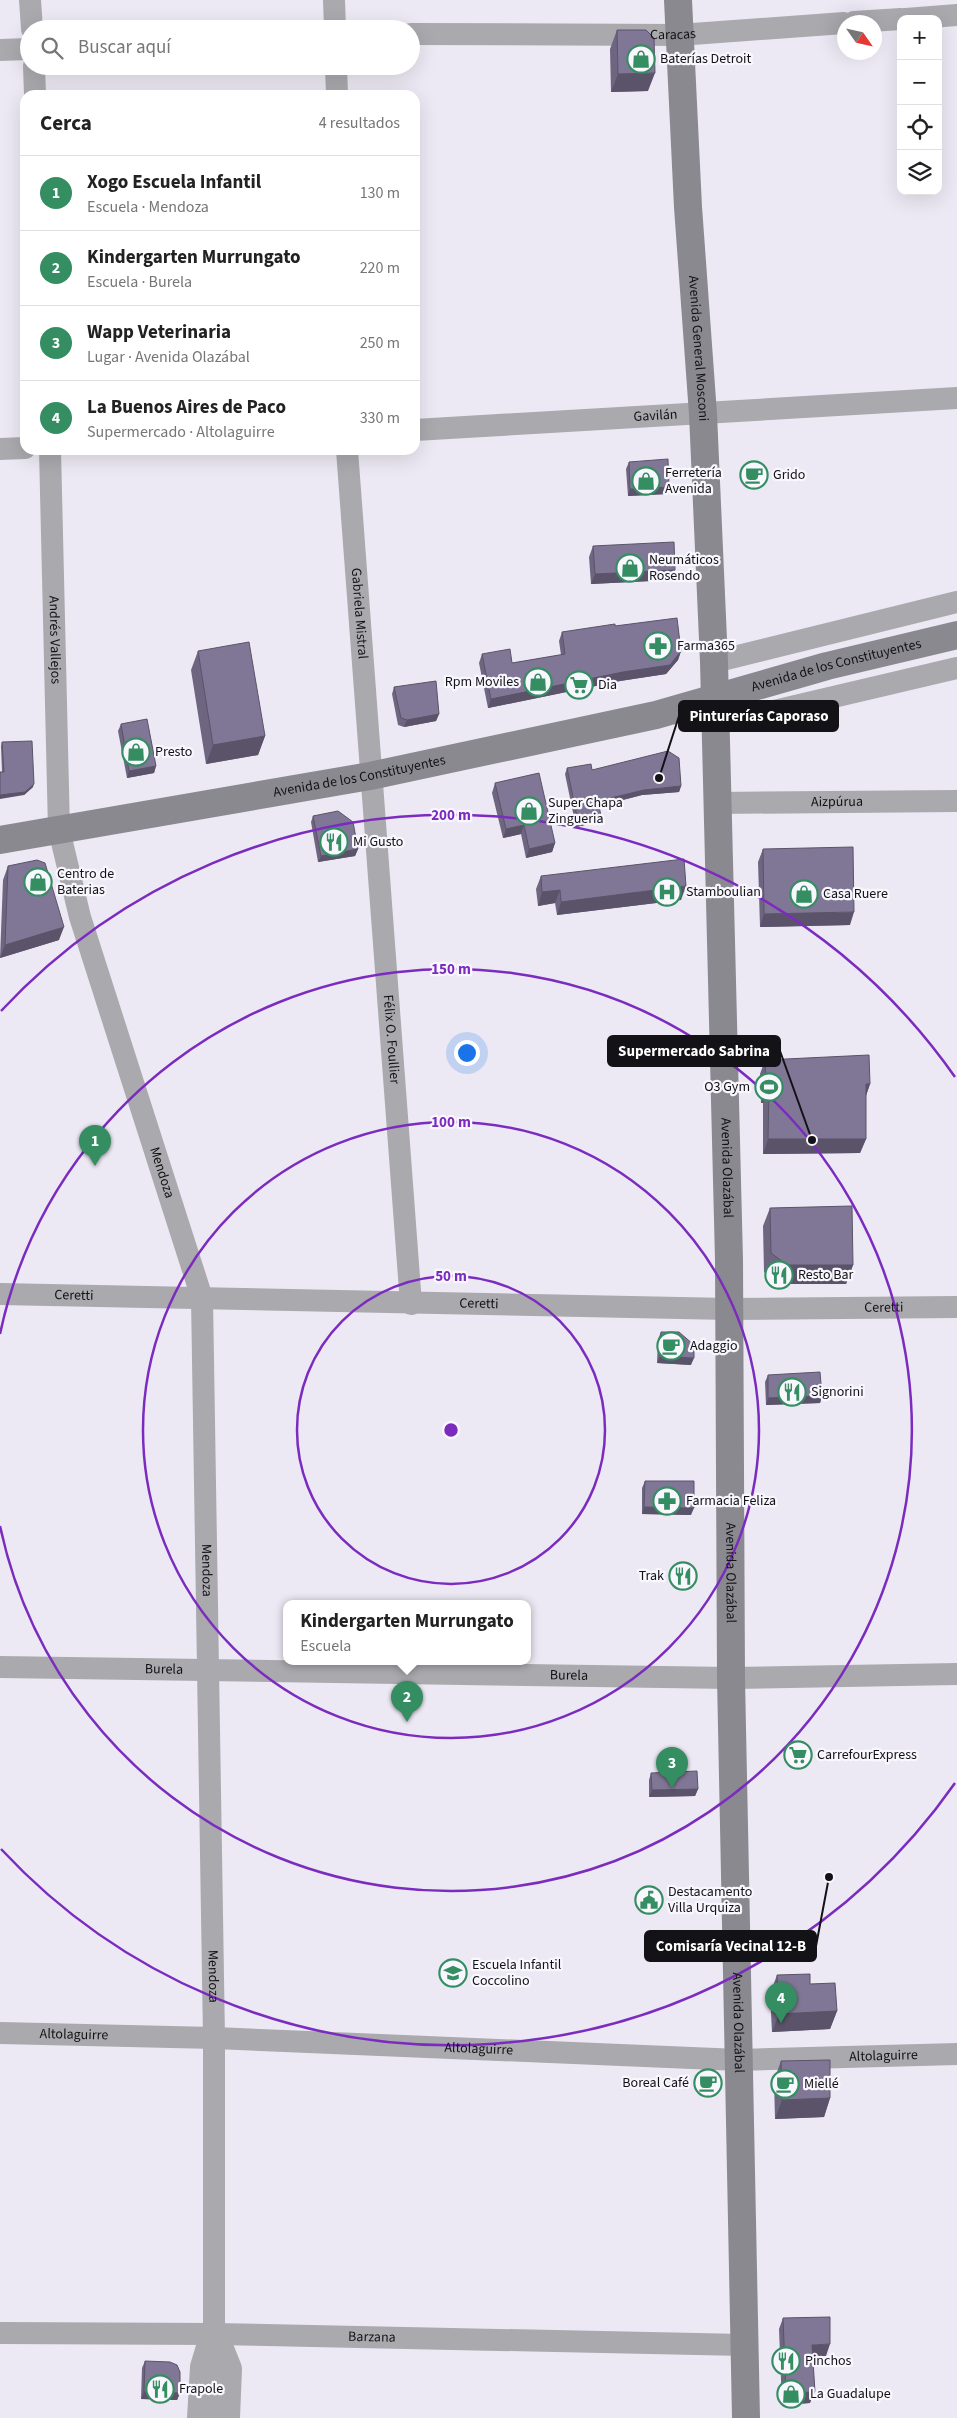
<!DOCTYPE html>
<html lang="es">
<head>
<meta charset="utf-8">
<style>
  :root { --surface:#fff; --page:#f6f6f6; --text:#222; --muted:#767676; --line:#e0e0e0; --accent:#358d62 }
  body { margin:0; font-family:"Source Sans 3",sans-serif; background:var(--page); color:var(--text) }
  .controls { position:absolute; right:15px; top:15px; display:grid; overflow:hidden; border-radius:10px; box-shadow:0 5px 20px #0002 }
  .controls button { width:45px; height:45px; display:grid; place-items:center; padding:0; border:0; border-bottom:1px solid var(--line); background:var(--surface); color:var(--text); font:25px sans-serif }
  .compass { position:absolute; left:837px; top:15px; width:45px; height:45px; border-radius:50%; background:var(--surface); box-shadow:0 5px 20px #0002; rotate:124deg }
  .you { position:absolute; left:466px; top:1052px; width:18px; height:18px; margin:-12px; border:4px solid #fff; border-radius:50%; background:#1a73e8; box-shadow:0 0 0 8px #1a73e833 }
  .badge { display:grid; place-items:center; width:32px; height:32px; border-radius:50%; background:var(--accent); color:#fff; font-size:16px; font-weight:700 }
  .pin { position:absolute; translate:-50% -41px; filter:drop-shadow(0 1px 2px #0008) }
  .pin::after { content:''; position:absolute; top:26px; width:18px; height:15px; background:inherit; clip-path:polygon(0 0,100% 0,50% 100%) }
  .popup { position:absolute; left:283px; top:1600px; width:248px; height:65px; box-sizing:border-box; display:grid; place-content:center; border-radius:10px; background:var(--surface); filter:drop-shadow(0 1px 4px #0005); font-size:16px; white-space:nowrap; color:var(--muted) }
  .popup b { font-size:19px; color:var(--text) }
  .popup::after { content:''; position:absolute; left:50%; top:100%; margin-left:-10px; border:10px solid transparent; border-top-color:var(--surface) }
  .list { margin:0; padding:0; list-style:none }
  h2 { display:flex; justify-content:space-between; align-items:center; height:65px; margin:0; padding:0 20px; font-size:21px }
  h2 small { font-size:16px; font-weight:400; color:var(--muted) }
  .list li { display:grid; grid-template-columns:32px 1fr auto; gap:15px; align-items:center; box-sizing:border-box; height:75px; padding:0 20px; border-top:1px solid var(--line) }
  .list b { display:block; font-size:19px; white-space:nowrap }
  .list p { margin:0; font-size:16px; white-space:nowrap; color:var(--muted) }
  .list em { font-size:16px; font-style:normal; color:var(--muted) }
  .icon { flex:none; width:28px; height:28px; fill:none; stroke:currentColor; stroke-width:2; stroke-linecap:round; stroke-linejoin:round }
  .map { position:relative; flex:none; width:957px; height:2418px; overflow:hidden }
  .search { position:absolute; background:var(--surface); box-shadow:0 5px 20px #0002; left:20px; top:20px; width:400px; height:55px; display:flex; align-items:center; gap:12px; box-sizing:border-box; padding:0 18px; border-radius:28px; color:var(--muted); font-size:19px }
  .panel { position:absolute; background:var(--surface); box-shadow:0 5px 20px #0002; left:20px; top:90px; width:400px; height:365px; border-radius:15px }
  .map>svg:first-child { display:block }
</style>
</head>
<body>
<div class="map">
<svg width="957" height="2418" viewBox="0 0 957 2418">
  <rect width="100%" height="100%" fill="#ece9f4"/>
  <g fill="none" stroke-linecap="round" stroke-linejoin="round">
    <g stroke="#aaa9ae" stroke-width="22">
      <path d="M30,0L32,29"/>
      <path d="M334,0L335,29"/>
      <path d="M906,19L957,15"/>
      <path d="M854,22L901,19"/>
      <path id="s1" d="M411,34L679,35L844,23"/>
      <path d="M0,50L29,49"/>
      <path d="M34,66L35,95"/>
      <path d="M336,66L337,95"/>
      <path id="s2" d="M415,430L957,398"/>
      <path d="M0,449L25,448"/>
      <path id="s3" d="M50,450L59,830L80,917L202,1298L214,2038V2334"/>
      <path id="s4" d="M347,450L411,1304"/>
      <path d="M714,662L957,602"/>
      <path d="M715,697L761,714L957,668"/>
      <path id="s5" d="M717,803L957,801"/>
      <path id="s6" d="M0,1294L729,1309L957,1307"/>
      <path id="s7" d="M0,1667L731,1678L957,1674"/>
      <path id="s8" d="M0,2033L214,2038L739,2060L957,2054"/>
      <path id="s9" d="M0,2333L214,2334L744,2345"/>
    </g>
    <path stroke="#aaa9ae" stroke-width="28" d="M214,2334L228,2369L226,2418
      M201,2418L204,2367L214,2334"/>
    <g stroke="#8b8990" stroke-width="28">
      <path id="s10" d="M678,0L688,207L703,414L714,662L729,1260L731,1678L746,2418"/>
      <path id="s11" d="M0,840L370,776L656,715L827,666L957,635"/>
    </g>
  </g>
  <path fill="#6e6681" d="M617,30L648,91L611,92L610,49Z
    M629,462L669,487L667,494L628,496L626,469Z
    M593,546L675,570L671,580L591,584L589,557Z
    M615,626L681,651L678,660L666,674L620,681L488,708L479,663L482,654L512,663L561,655L559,641L562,632Z
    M198,651L265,736L258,755L206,764L191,670Z
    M394,687L439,714L436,721L404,727L398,725L392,694Z
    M121,724L156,766L154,773L127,778L118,731Z
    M2,742L33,787L24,795L2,772L1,746Z
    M567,768L592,770L681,786L679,792L642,795L599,806V822L576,827L565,774Z
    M495,783L555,843L552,852L526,858L521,834L503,838L492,793Z
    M313,816L358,849L355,856L318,862L311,822Z
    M763,849L850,925L760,927L758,862Z
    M8,866L59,940L0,958L3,880Z
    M541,876L681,900L557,915L555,903L538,906L536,889Z
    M765,1060L870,1084L866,1096V1139L860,1153L763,1154V1103H761L760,1074Z
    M770,1208L853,1265L846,1284H780L764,1272L763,1226Z
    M661,1332L691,1365L657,1363L658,1339Z
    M768,1375L822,1396L820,1403L766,1405L765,1382Z
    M645,1481L691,1515L642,1514V1488Z
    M651,1773L698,1789L695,1796L649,1797V1780Z
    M777,1975L810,1984L837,2011L830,2029L772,2032L770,1994Z
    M781,2061L830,2098L824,2117L775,2119L774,2080Z
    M783,2318L826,2356H813L810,2403L782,2405L779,2329Z
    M145,2361L180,2393L177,2400L141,2399L142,2368Z"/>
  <path fill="#5a5369" d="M655,73L648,91L611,92L618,74Z
    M669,487L667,494L628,496L630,489Z
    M675,570L671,580L591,584L595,574Z
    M681,651L678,660L666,674L620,681L488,708L491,699Z
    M439,714L436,721L404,727L407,720Z
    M265,736L258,755L206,764L213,745Z
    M156,766L154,773L127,778L129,771Z
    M34,784L33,787L24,795L0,799V795Z
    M681,786L679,792L642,795L596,807L598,801L644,790Z
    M601,816L599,822L576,827L578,821Z
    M524,825L521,834L503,838L506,829Z
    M555,843L552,852L526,858L529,849Z
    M358,849L355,856L318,862L321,856Z
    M686,886L681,900L557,915L561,902Z
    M560,890L555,903L538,906L542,892Z
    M854,912L850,925L760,927L764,914Z
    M64,927L59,940L0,958L5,945Z
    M866,1084H870L865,1098Z
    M766,1088H769L763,1103H761Z
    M768,1139H866L860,1153L763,1154Z
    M787,1265H853L846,1284H780Z
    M660,1356L694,1358L691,1365L657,1363Z
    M822,1396L820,1403L766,1405L768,1398Z
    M644,1507L694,1508L691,1515L642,1514Z
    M698,1789L695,1796L649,1797L652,1790Z
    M837,2011L830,2029L772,2032L779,2014Z
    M830,2098L824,2117L775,2119L782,2100Z
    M830,2344L826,2356H808L812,2345Z
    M144,2392L180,2393L177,2400L141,2399Z
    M815,2392L810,2403L782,2405L786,2393Z"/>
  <path fill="#807796" stroke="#5a5369" d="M617,30H646L654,38L655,73L618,74Z
    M668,459L669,487L630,489L629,462Z
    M674,542L675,570L595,574L593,546Z
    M677,618L681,651L670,665L623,672L491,699L482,654L510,649L512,663L565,654L562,632L615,624V626Z
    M249,642L265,736L213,745L198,651Z
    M436,681L439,714L407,720L401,718L394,687Z
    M147,719L156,766L129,771L121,724Z
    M32,741L34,784L25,792L0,795V772H4L2,742Z
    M668,751L679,758L681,786L644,790L598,801L601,816L578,821L567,768L591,764L592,770Z
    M539,773L555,843L529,849L524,825L506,829L495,783Z
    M338,811L353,822L358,849L321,856L313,816Z
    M853,847L854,912L764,914L763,849Z
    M684,859L686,886L561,902L560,890L542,892L541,876Z
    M37,860L45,863L64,927L5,945L8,866Z
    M869,1055L870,1084H866V1139H768L769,1088H766L765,1060Z
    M852,1206L853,1265H787L771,1253L770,1208Z
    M661,1332H679L694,1345V1358L660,1356Z
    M820,1372L822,1396L768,1398V1375Z
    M645,1481H694V1508L644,1507Z
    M697,1771L698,1789L652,1790L651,1773Z
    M810,1974V1984L835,1983L837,2011L779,2014L777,1975Z
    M830,2060V2098L782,2100L781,2061Z
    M830,2317V2344L812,2345L815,2392L786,2393L783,2318Z
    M145,2361L170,2362L177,2365L180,2372V2393L144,2392Z"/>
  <g fill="none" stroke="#7b2cbf" stroke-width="2.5">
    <circle cx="451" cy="1430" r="154"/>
    <circle cx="451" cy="1430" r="308"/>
    <path d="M0 1334A461 461 0 1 1 0 1526"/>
    <path d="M955 1783A615 615 0 0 1 1 1849M1 1011A615 615 0 0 1 955 1077"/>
  </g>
  <defs>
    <g id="shop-ring" transform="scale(1.4375)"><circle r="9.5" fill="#f9f7fe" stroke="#358d62" stroke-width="1.5"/><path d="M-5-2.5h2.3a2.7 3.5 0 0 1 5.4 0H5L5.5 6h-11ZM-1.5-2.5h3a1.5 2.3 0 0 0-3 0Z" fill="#358d62"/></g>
    <g id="cafe-ring" transform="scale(1.4375)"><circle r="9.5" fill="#f9f7fe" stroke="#358d62" stroke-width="1.5"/><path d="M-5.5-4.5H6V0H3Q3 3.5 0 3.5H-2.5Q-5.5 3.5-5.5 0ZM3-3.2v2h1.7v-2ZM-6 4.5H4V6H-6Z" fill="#358d62"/></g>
    <g id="pharmacy-ring" transform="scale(1.4375)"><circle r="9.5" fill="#f9f7fe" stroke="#358d62" stroke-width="1.5"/><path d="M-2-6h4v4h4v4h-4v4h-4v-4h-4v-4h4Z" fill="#358d62"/></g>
    <g id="supermarket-ring" transform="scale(1.4375)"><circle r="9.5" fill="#f9f7fe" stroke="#358d62" stroke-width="1.5"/><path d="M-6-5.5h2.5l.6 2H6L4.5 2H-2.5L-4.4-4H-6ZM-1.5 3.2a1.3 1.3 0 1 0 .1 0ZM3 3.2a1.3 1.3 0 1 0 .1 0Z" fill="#358d62"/></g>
    <g id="restaurant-ring" transform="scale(1.4375)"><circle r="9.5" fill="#f9f7fe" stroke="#358d62" stroke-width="1.5"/><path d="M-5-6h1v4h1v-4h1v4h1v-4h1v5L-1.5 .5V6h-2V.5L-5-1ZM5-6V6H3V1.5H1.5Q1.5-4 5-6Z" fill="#358d62"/></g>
    <g id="hospital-ring" transform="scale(1.4375)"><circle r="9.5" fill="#f9f7fe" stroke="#358d62" stroke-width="1.5"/><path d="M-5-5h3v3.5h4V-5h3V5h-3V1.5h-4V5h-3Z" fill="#358d62"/></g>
    <g id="stadium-ring" transform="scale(1.4375)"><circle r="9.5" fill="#f9f7fe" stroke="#358d62" stroke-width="1.5"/><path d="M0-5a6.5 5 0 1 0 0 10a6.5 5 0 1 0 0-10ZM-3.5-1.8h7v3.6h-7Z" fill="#358d62"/></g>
    <g id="civic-ring" transform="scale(1.4375)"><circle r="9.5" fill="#f9f7fe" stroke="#358d62" stroke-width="1.5"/><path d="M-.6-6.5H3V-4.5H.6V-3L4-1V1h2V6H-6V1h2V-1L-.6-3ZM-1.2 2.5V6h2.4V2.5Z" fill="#358d62"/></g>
    <g id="school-ring" transform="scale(1.4375)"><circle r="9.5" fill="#f9f7fe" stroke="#358d62" stroke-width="1.5"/><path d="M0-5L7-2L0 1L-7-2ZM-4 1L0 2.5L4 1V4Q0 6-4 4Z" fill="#358d62"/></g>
  </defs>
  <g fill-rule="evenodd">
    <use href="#shop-ring" x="641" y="59"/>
    <use href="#cafe-ring" x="754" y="475"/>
    <use href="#shop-ring" x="646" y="481"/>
    <use href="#shop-ring" x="630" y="568"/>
    <use href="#pharmacy-ring" x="658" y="646"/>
    <use href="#shop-ring" x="538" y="682"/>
    <use href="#supermarket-ring" x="579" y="685"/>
    <use href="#shop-ring" x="136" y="752"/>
    <use href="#shop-ring" x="529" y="811"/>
    <use href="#restaurant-ring" x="334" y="842"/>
    <use href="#shop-ring" x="38" y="882"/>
    <use href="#hospital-ring" x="667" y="892"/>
    <use href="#shop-ring" x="804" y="894"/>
    <use href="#stadium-ring" x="769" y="1087"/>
    <use href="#restaurant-ring" x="779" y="1275"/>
    <use href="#cafe-ring" x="671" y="1346"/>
    <use href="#restaurant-ring" x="792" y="1392"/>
    <use href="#pharmacy-ring" x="667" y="1501"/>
    <use href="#restaurant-ring" x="683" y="1576"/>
    <use href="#supermarket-ring" x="798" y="1755"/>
    <use href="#civic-ring" x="649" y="1900"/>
    <use href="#school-ring" x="453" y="1973"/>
    <use href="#cafe-ring" x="708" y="2083"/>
    <use href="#cafe-ring" x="785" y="2084"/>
    <use href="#restaurant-ring" x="786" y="2361"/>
    <use href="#restaurant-ring" x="160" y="2389"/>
    <use href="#shop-ring" x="791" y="2394"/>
  </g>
  <g text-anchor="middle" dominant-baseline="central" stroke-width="4.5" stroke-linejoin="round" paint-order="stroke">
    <g font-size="14" fill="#131216" stroke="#f9f7fe">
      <text stroke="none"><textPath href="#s1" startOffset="262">Caracas</textPath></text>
      <text stroke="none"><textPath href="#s10" startOffset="349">Avenida General Mosconi</textPath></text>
      <text stroke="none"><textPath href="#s2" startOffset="241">Gavilán</textPath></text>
      <text stroke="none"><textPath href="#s4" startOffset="164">Gabriela Mistral</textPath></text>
      <text stroke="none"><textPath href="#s3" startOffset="190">Andrés Vallejos</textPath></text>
      <text stroke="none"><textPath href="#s11" startOffset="855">Avenida de los Constituyentes</textPath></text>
      <text stroke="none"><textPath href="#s11" startOffset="365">Avenida de los Constituyentes</textPath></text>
      <text stroke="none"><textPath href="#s5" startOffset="120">Aizpúrua</textPath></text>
      <text stroke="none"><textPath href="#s4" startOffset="591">Félix O. Foullier</textPath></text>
      <text stroke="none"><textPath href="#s10" startOffset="1169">Avenida Olazábal</textPath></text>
      <text stroke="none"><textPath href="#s3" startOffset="738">Mendoza</textPath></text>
      <text stroke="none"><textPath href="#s6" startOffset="74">Ceretti</textPath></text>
      <text stroke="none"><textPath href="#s6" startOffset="479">Ceretti</textPath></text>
      <text stroke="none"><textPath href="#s6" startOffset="884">Ceretti</textPath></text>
      <text stroke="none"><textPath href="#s3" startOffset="1142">Mendoza</textPath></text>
      <text stroke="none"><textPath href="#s10" startOffset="1574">Avenida Olazábal</textPath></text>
      <text stroke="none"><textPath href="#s7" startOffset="164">Burela</textPath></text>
      <text stroke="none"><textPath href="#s7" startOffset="569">Burela</textPath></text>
      <text stroke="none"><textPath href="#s3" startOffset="1548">Mendoza</textPath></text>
      <text stroke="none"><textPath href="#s10" startOffset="2024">Avenida Olazábal</textPath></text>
      <text stroke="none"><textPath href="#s8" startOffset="74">Altolaguirre</textPath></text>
      <text stroke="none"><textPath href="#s8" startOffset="479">Altolaguirre</textPath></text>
      <text stroke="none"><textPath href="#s8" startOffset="884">Altolaguirre</textPath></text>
      <text stroke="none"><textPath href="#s9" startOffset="372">Barzana</textPath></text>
    </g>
    <g font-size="14" fill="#131216" stroke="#f9f7fe" text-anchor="start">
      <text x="660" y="59">Baterías Detroit</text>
      <text x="665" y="473">Ferretería<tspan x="665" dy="16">Avenida</tspan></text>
      <text x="773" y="475">Grido</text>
      <text x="649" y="560">Neumáticos<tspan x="649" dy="16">Rosendo</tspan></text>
      <text x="677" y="646">Farma365</text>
      <text x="519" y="682" text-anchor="end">Rpm Moviles</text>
      <text x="598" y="685">Dia</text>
      <text x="155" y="752">Presto</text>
      <text x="548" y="803">Super Chapa<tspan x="548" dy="16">Zingueria</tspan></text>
      <text x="353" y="842">Mi Gusto</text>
      <text x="57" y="874">Centro de<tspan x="57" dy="16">Baterias</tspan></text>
      <text x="686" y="892">Stamboulian</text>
      <text x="823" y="894">Casa Ruere</text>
      <text x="750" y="1087" text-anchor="end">O3 Gym</text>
      <text x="798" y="1275">Resto Bar</text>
      <text x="690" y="1346">Adaggio</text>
      <text x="811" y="1392">Signorini</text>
      <text x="686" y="1501">Farmacia Feliza</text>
      <text x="664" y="1576" text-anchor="end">Trak</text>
      <text x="817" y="1755">CarrefourExpress</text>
      <text x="668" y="1892">Destacamento<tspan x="668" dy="16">Villa Urquiza</tspan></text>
      <text x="472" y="1965">Escuela Infantil<tspan x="472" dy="16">Coccolino</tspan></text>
      <text x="689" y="2083" text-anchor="end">Boreal Café</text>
      <text x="804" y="2084">Miellé</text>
      <text x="805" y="2361">Pinchos</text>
      <text x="179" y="2389">Frapole</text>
      <text x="810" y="2394">La Guadalupe</text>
    </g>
  </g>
  <circle cx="451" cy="1430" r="8" fill="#7b2cbf" stroke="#f9f7fe" stroke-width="2.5"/>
  <g font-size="15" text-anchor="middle" font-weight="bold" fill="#7b2cbf" stroke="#f9f7fe" stroke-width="4.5" stroke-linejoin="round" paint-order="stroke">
    <text x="451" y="820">200 m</text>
    <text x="451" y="974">150 m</text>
    <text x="451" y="1127">100 m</text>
    <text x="451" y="1281">50 m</text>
  </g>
  <path fill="none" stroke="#131216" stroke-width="2" d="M659 778L679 716M812 1140L780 1051M829 1877L816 1946"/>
  <g fill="#131216" stroke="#f9f7fe" stroke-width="2">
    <circle cx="659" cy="778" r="5"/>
    <circle cx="812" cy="1140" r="5"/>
    <circle cx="829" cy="1877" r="5"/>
  </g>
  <g fill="#131216" stroke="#131216" stroke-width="2">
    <rect x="679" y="701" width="159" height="30" rx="5"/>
    <rect x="608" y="1036" width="172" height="30" rx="5"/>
    <rect x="645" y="1931" width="171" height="30" rx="5"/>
  </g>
  <g font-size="15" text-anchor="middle" font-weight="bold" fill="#fff">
    <text x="759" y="721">Pinturerías Caporaso</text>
    <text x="694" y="1056">Supermercado Sabrina</text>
    <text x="731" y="1951">Comisaría Vecinal 12-B</text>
  </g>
</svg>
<div class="controls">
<button>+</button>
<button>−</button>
<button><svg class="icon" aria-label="locate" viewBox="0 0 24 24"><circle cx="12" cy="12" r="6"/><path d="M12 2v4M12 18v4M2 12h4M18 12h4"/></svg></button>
<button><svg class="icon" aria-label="layers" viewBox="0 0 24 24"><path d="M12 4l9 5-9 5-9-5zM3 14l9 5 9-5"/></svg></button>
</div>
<svg class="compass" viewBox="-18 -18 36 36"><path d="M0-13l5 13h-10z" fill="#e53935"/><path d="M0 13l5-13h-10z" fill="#767676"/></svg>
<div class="you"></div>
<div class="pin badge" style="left:95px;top:1166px">1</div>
<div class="pin badge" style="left:407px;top:1722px">2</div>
<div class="popup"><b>Kindergarten Murrungato</b>Escuela</div>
<div class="pin badge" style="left:672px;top:1788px">3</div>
<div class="pin badge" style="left:781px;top:2023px">4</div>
<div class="search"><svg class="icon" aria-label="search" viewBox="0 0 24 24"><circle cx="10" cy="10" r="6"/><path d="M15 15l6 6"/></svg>Buscar aquí</div>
<section class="panel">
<h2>Cerca<small>4 resultados</small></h2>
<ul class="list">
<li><span class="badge">1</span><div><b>Xogo Escuela Infantil</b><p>Escuela · Mendoza</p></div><em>130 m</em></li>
<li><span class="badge">2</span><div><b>Kindergarten Murrungato</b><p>Escuela · Burela</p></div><em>220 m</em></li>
<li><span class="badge">3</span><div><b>Wapp Veterinaria</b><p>Lugar · Avenida Olazábal</p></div><em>250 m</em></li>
<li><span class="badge">4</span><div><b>La Buenos Aires de Paco</b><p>Supermercado · Altolaguirre</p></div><em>330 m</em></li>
</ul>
</section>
</div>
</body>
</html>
